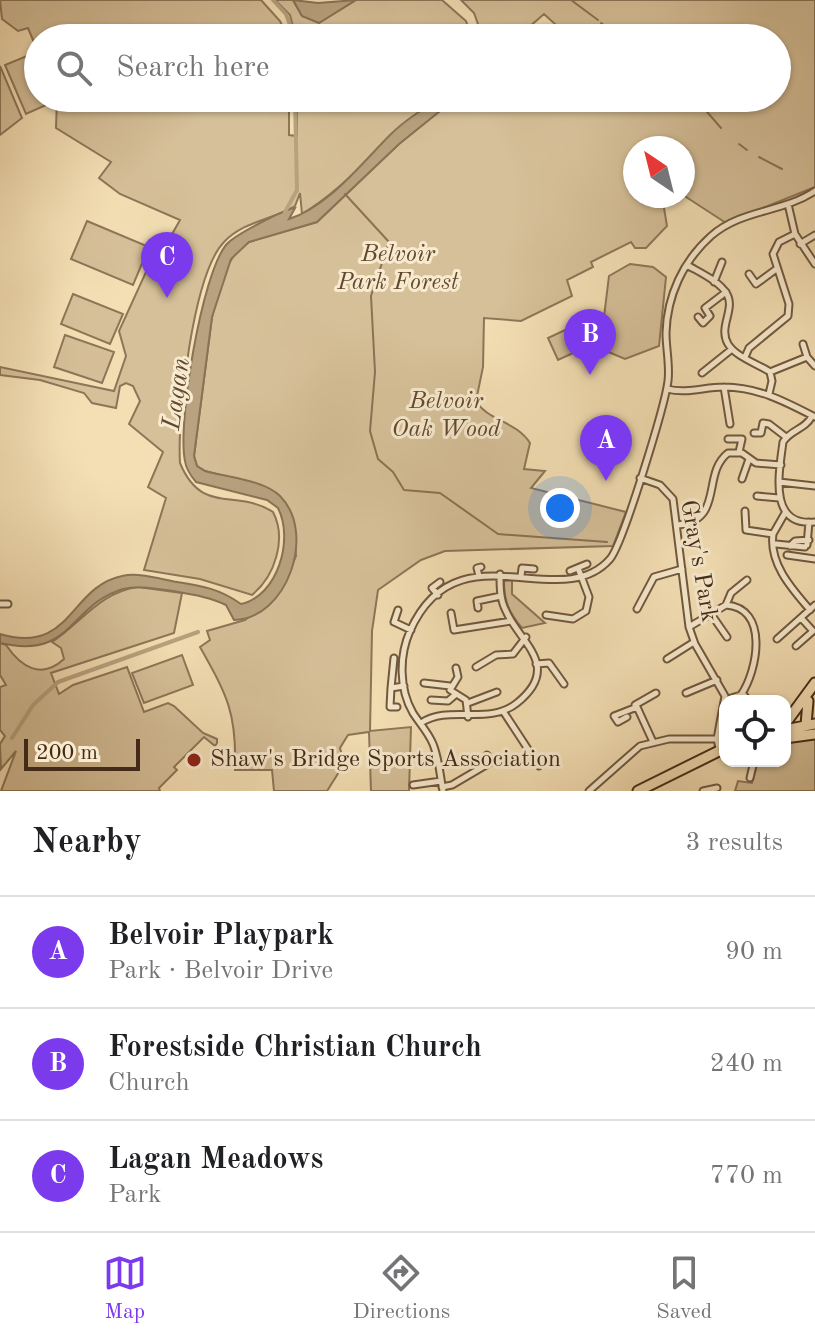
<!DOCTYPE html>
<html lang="en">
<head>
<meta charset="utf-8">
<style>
  :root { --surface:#fff; --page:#f6f6f6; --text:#202124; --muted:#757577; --line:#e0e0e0; --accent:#7c3aed }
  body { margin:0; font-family:"Old Standard TT",serif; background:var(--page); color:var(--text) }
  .controls { position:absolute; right:24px; bottom:24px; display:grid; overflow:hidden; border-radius:16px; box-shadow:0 2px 6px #0004 }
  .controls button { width:72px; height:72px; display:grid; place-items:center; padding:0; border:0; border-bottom:2px solid var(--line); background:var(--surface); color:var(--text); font:40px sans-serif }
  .compass { position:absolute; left:623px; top:136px; width:72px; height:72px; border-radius:50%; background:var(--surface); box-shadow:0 2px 6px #0004; rotate:325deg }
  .scale { position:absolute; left:24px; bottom:20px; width:116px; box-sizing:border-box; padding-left:8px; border:4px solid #442b17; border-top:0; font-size:22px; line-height:28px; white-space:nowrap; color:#442b17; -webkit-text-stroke:6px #f8eace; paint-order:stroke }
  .you { position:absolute; left:560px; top:508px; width:28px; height:28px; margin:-20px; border:6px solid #fff; border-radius:50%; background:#1a73e8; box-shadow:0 0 0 12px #1a73e833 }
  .badge { display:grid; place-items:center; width:52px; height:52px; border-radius:50%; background:var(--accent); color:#fff; font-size:26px; font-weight:700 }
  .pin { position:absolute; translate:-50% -66px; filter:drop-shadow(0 2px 4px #0008) }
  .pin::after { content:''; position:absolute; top:42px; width:28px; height:24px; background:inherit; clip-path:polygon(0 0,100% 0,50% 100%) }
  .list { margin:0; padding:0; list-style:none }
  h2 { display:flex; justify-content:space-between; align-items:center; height:104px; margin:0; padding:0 32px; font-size:34px }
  h2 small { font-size:26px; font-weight:400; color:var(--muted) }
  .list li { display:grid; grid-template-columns:52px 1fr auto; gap:24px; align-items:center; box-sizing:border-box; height:112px; padding:0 32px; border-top:2px solid var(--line) }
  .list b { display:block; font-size:30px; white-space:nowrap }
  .list p { margin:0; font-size:26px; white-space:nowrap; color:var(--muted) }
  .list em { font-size:26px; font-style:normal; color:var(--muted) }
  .icon { flex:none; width:44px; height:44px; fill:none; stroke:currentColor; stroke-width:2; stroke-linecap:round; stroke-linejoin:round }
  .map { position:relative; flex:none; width:815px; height:791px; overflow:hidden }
  .search { position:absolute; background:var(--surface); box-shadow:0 2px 6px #0004; left:24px; right:24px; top:24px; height:88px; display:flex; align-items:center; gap:20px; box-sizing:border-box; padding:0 28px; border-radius:44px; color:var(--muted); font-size:30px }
  .sheet { height:440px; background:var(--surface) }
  nav { display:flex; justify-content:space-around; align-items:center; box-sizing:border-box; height:112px; border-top:2px solid var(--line); background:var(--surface); font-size:22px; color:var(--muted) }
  nav a { display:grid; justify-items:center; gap:4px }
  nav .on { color:var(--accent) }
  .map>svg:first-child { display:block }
</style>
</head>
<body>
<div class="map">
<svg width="815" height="791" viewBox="0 0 815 791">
  <rect width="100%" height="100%" fill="#f4dfb4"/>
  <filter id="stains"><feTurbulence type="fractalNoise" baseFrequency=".0025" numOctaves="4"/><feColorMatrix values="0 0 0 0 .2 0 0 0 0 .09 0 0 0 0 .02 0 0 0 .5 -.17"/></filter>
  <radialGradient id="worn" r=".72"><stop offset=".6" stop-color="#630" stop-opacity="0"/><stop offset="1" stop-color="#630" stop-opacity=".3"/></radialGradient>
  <path fill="#d6c099" stroke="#8d7658" stroke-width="2" d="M0,0H261L280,21L288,38H38V52L28,28L18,31L2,19Z
    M275,0H293L302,16L319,23L356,0H442L466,21L472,38H296L290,15Z
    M461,0H815V187L726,223L683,195V148H635V196H662L667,226L646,248H635L631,242L591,262L593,267L567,280L572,296L521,321L484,318L483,367L476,401C488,421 516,421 530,443L524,469L545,471L531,488L626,512L613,546L445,551L421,560L378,590L372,631L370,731L411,727L409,791H371L369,732L348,735L340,748L344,764L327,791H274L272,770H235C237,713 227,695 200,647L210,640L207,631L245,620L279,593L296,556L293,518L261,485L205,471L197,466L194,456L212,317L225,270L238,249L249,242L317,222L399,144L456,98H542L549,102L552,98H777V38H559L555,24L544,14L528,28L529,38H483L474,13Z
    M34,53L38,61V98H54L55,101L26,114L5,65Z
    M0,66L22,118L0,135Z
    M57,98H289V135L297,136V98H441C389,131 354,183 302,214L300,193L295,206C272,220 244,221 224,242C193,274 177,416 180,463C202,516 236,488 273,512C287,539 275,576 252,595L200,579L144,570L166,498L148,487L163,452L129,424L140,401L133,386L126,383L120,386L116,408L92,403L84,393L40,380L0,375V367L114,391L126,356L119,331L151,261L163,250L180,220L120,194L99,178L111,162L56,128Z
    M87,221L149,247L133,285L71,259Z
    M630,264L653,267L666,277L659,346L625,359L606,351L601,341L609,276Z
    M73,294L123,314L110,344L61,324Z
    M584,321L595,343L558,360L548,338Z
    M65,335L114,352L102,383L54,367Z
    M512,580V594L545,623L522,628C509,613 504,601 504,581Z
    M138,587L182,593L174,633L51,673L59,694L73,685L127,667L144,712L168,703L174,706L203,733L217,739V743L215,746L204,737L174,767L177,770L159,788L160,791H1L16,751L1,769L0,744L5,736L0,730V687L6,685L0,675V643L6,645C21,667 41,680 64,659L61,648L52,642C81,623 100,592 138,587Z
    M182,655L193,685L144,703L132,673Z
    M815,738V791H735L738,781L752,783L758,761H785V742Z"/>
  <path fill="#b8a27f" stroke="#8a7255" stroke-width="2" d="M293,0L318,3L356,0L319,23L302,16Z
    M441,98H456L399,144L317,222L249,242L231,259L212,317L194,456L197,466L205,471C226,477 264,480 280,496C317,533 287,619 234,620L226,605C210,597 190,594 173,591C157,589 139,585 123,589C69,605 73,660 0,643V634C72,655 69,587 122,576C139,572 160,579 177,582C203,586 220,589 241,604C278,596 294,539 278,508L267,500L196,482C191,476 186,469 185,461C177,423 202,274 226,245C234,235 283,210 295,208L289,219C329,206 361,164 390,135C405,120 423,109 441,98Z"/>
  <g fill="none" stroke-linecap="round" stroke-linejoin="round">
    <path stroke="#8a7255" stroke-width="2" d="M571,0L598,20
      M601,23L622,38
      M695,98L721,128
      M739,144L747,150
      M759,157L782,169
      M345,194L389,242L371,296L375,372L370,431L378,459L393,472L404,490L440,493L498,534L607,542"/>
    <path stroke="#b8a27f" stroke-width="4" d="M273,0L286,14L295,38
      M285,212L297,190L295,98
      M12,738L33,705L58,682L198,632"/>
    <g stroke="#70583e" stroke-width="9">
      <path id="minor" d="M788,204L795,234L815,264
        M800,244L815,235
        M687,265C699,272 715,279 724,290C739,307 717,325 728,344C736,357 758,364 770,372L772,381L769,394
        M749,274L756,284L775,270
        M714,282L722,262
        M698,317L703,323L710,316L705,308L726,292
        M803,344L807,357
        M745,357L749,348L788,316L789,304L773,254L779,242L795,234
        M770,372L807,357L815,366
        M702,373L732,349
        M724,387L730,424
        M667,389C687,394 704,387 724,387C758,387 786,402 815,417
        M812,416C805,430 791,429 783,442C779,473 768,527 815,522
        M754,433H761L763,423L769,424L786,437
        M728,439H742L739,452
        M640,478L660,485L673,499L689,627L695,644L725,696L717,739L720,753
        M742,479L749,459
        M779,482L815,486
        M757,496L779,498
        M745,511L746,530L773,534L785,513
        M678,525C725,520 701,474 728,453H742L756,463L781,465
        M773,534C769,564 792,589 810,610
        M776,544L805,547
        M807,545L809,522
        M790,546L795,541L809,540
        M787,555L815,559
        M570,571L587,564
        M479,576L477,568L481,567
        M521,576L522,568L534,569
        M438,595L432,588L440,582
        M0,604H8
        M726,605L731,593L747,580
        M478,608L477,601L501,596
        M637,609L654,577L682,569
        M398,610L394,622L411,630
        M451,613L454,630L511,621
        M711,614L727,637
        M546,615L573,619L586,611L589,597L578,568
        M689,627L726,605C769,608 758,670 741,695L725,700
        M777,639L815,605
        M796,646L813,631L802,619
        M394,658L391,688L404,686
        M667,659L694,642
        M536,664L549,663L564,684
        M476,667L496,655L513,654L526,637
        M456,668L458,677L450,690L466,700L468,717
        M424,683L450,686
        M391,688L390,707H397
        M686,693L717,680
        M742,693L749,701
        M431,700L448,701L455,695
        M468,703L497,692
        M635,705L656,693
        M503,711L539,766
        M627,717L618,722L614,716L637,707L653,742
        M421,723C449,704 488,726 517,703C563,666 519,642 506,611C500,600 500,587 500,574
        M750,778L754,761
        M413,785L441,781
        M442,787L452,785L491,762L487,755
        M443,791C440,775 439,759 433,744C428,732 420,724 413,713C399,689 399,656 410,631C457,525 560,616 610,559C623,544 665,405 668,381C670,365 666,349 666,333C667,296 683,261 711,236C742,209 782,213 815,191
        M589,791L640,746L669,739H717
        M703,791L717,788"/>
    </g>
    <g stroke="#442b17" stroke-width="13">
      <path id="highway" d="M785,724L815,683
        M806,725L808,701
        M785,730L815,724
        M785,738L815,734
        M638,791L725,748"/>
    </g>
    <use href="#minor" stroke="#f8eace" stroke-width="5"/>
    <use href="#highway" stroke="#f4dfb4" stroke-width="9"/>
  </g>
  <circle fill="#8f2418" stroke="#f8eace" stroke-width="3" cx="194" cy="760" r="8"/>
  <g text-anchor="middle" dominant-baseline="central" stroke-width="6" stroke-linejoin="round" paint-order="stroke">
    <g font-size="24" font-style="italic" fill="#614931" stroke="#f8eace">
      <text x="398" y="255">Belvoir<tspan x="398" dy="28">Park Forest</tspan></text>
      <text x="446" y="402">Belvoir<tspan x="446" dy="28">Oak Wood</tspan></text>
    </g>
    <g font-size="24" fill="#442b17" stroke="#f8eace">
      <text transform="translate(698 561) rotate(80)">Gray's Park</text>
    </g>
    <g font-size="24" fill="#442b17" stroke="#f8eace" text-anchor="start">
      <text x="210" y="760">Shaw's Bridge Sports Association</text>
    </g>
    <g font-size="26" font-style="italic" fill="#614931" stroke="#f8eace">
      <text transform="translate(177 394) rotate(-82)">Lagan</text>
    </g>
  </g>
  <rect width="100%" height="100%" filter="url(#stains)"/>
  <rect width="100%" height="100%" fill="url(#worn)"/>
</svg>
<div class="controls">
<button><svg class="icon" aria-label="locate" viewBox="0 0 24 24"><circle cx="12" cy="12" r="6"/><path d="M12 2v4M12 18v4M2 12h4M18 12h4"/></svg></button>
</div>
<svg class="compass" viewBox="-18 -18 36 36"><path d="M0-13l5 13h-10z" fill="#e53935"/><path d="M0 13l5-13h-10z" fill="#757577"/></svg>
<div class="scale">200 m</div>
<div class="you"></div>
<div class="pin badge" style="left:606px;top:481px">A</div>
<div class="pin badge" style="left:590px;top:375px">B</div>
<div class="pin badge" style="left:167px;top:298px">C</div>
<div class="search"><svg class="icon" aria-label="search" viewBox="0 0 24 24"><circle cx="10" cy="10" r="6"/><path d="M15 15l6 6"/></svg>Search here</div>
</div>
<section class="sheet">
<h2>Nearby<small>3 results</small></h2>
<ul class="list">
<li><span class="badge">A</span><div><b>Belvoir Playpark</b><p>Park · Belvoir Drive</p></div><em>90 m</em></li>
<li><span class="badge">B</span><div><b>Forestside Christian Church</b><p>Church</p></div><em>240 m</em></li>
<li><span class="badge">C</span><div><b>Lagan Meadows</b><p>Park</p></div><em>770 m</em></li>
</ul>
</section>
<nav>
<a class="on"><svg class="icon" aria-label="map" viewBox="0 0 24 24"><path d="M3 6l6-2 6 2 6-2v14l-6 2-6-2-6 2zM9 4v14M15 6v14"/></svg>Map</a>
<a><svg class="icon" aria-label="directions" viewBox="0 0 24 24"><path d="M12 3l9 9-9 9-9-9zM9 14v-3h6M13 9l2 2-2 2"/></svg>Directions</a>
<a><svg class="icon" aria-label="saved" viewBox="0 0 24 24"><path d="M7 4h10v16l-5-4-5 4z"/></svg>Saved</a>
</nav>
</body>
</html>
